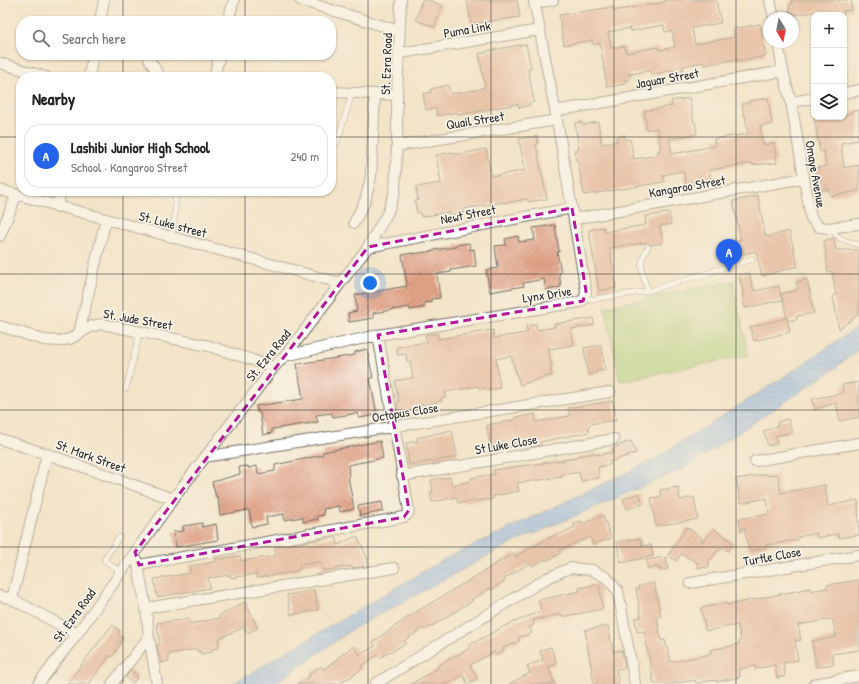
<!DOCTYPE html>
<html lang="en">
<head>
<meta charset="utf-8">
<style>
  :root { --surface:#fff; --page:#f6f6f6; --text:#222; --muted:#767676; --line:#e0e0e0; --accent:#2563eb }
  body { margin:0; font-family:"Patrick Hand",sans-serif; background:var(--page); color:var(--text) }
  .controls { position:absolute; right:12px; top:12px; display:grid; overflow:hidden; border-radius:8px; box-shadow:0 1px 3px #0004 }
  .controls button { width:36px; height:36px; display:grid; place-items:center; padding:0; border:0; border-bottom:1px solid var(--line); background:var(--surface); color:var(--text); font:20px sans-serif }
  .compass { position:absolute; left:763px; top:12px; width:36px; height:36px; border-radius:50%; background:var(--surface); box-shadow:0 1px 3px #0004; rotate:170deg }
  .you { position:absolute; left:370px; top:283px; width:14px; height:14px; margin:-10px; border:3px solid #fff; border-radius:50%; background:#1a73e8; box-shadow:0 0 0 6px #1a73e833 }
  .badge { display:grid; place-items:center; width:26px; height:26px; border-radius:50%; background:var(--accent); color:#fff; font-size:13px; font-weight:700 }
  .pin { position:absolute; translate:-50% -33px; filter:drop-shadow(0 1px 2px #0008) }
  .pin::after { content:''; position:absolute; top:21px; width:14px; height:12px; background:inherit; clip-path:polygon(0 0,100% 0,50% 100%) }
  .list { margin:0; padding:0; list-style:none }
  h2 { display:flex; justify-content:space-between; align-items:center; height:52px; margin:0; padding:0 16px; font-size:17px }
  h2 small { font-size:13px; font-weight:400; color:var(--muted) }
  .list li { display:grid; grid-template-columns:26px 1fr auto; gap:12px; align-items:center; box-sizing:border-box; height:64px; margin:0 8px 8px; padding:0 8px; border:1px solid var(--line); border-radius:16px }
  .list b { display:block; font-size:15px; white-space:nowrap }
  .list p { margin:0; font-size:13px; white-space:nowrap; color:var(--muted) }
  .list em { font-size:13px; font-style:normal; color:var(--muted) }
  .icon { flex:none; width:22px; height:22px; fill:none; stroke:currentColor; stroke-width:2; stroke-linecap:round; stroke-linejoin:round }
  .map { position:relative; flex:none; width:859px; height:684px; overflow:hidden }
  .search { position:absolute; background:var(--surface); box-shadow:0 1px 3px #0004; left:16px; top:16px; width:320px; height:44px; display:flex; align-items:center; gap:10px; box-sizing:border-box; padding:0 14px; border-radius:16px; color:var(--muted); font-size:15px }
  .panel { position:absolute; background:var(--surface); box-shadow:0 1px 3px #0004; left:16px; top:72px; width:320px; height:124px; border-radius:16px }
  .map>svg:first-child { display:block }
</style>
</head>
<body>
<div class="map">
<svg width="859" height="684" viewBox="0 0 859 684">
  <defs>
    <pattern id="water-rules" width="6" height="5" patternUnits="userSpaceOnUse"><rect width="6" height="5" fill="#83b5f0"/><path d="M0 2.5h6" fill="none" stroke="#6b93c3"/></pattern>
    <pattern id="building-hatch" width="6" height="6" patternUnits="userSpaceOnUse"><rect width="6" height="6" fill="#e3a489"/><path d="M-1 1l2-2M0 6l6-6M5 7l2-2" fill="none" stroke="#b88670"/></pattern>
  </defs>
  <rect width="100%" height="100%" fill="#fbf7ec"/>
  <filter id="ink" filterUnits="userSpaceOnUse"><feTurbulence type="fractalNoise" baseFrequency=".025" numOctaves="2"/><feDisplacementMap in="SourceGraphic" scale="8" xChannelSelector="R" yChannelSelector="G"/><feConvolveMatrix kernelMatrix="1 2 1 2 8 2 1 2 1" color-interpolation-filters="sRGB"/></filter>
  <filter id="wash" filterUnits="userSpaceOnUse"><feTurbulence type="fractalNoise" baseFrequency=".012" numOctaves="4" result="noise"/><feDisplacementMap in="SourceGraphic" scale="16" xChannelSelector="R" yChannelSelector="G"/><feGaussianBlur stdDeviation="0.9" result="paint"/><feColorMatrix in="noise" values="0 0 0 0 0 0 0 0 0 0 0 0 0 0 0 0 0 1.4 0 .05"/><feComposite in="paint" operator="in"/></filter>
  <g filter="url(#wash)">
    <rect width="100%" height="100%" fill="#f2e4c8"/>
    <path fill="#abd27c" stroke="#6b7e54" d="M733,281L748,355L620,381L605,307Z"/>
    <path fill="url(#water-rules)" stroke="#57708e" d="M859,326V349L830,372L685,468L506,546L353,629L274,684H232L443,560L653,460L784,377Z"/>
    <g id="blocks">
      <path fill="url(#building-hatch)" fill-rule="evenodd" d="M422,0H427L442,5L435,27L416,20Z
        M467,0H517L520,17L471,24Z
        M664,0H716L721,23L692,28L695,44L734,37L733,29L760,24L766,56L738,61V59L704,65L703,62L683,66V70L674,72V70L651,75L650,71L629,74L630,79L625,80L626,84L607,87L600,43L593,45L592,40L564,45L559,15L613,7V11L665,2ZM664,25L665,32L672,31L675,47L659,50L658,47L626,53L625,46L611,48L608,32L630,28L631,31Z
        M791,0H851L852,10L843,11L844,15H822L821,11L794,15L793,12L790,13L789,4H792Z
        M526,44L531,68H528L534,102L529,103L530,105L519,108L518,104L458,115V112L437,116L436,108L426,110L423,94L431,92V89L448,85L450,94L481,89V88L485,87L479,54L487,52V51Z
        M689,98L694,122H695L697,134L669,139L672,154L715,146L714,139L747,134L748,133L745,116H744L742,104L749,103V101L768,98L772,124L760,126L763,145L774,143L777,163L752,165V163L709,170L711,181L686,186L684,173H683L682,171L663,175L664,182L584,195L578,161H576L574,151L579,150L575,123L582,122L583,125L598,122L602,144L617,141L616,137L625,135V140L630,139L634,159L658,155V150H661L657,128L647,130L644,111L672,106L671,101Z
        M859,110V134H857L859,140L841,143L844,168L859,165V191L830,196L829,189L821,190L819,178L817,179L815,168L826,166L824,151L820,152L814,117H844V115L851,113V111Z
        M537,136L538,144L536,145L547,199L528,202V199L503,203V202L463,209L464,213L450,215L449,212L421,217L420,212L417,213L415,201L418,200L416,187L441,183L436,155L453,152V154H461L486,149L491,175L493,176L525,170L519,139Z
        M758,196L765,234L767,237L789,231L798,266L762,276L756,251L734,256L731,243L741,240L733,201Z
        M669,213L671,224L660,226L663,243L651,245L649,242L610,248L616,288L599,291L589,230L604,227V232L646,225L645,216Z
        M555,225L559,252H557L561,272L559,273L561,287L546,290L544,279L523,283L524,286L490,292L486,270L498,268L495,246L506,245L505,239L518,236L519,242L535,240L533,228Z
        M834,238L836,250H859V314L839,329L833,296L836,295L832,271L828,272L824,241Z
        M469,243L470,250L474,249L476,266L451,270V272L437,274L440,298L431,299V302L424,303L425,307L410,310L409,307L373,313L374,318L349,322L348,313L357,311L355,295L407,286L402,255L413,253V254L434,251V250L456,247V245Z
        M749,273L754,291L779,286L782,300L745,308L742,295H744L739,275Z
        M807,279L814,313L797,316V319L788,321L781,294L798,290L796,282Z
        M593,318L594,325L571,329L574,345L548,349L552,367H550L552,375L520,385L511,356L496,359L500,388L486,390L485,388L479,389V386L445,392L446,397L441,398L442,401L414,406L415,410L398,413L397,403L399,402L395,381L413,378L410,361H407L406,354L398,355L397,347L427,342L425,335L437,333L438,339L493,330L494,338L526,333L528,332L526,326L536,324L537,330L555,327L554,324Z
        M787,318L790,332L754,341L750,327Z
        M601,345L605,370L596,371L597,373L588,375L584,348Z
        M367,349L373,378H370L377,415L359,418L358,413L333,417L332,413L316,415L318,422L272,429V433L263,435L260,413H258L256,406L303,399L297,364L349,356L355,355V352Z
        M859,382V417L840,421L836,403L815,409L812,399L843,393L842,385Z
        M613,401L616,420L590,424V426L588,427L589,432L540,442L541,445L531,447L530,440L511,443V447L491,450L487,425L514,420V418L535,414L536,422L570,416L568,408Z
        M788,419L792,432L775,436L777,443L768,446L764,431L778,426L777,422Z
        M452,430L457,457L409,465L406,443L418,441L417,438Z
        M380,441L383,458L348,465L349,476H348L354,509L340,512L339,506L323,509L324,515L317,516L318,519L303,522V517L284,520V514L266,517L267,524L252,527L249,510L220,515L218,497H216L212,482L240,474L239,467L248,466V468L257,466L258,474L275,471V465L323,455V452Z
        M631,441L636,453L609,462L610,465L598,467L599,478L581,481L579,472L562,475V477L517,483L519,491L493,496V499L458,503L457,497L432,502L430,492H433L431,480L450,477L452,485L471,481V478L495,474L494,470L577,458V456L595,453L596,455L614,452L612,448Z
        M767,474L768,476L778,474L781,493L825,485L828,506L858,500L859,535L839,538L838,534L817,538L816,533L798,537V540L766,545V548L749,551L744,527L741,532L739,519L769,514L767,498L741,503L736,479Z
        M678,487L680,500L694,497L698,519L656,526L651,498L661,496L660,490Z
        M639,493L643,504L627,509L623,499Z
        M382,502L383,511L360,516L358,506Z
        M603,515L611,538L593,545L590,537L575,543L559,551L561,553L546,561L545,559L532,566L530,563L504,579L505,581L491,590L490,588L471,600L472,601L432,626L424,630L423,628L404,641L406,643L391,652L390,651L380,658L378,655L361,666L363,668L352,676L339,684H297L310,676L309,674L321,666L323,670L353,646L360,655L375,646L373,642L408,617L514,553L516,556L558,533L559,535L575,527L573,523L581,521L582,524Z
        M202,523V527L216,524L218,540L176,547L173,532L184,531L183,526Z
        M687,527L701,537L702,542L714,529L734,543L728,551L723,547L719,551L718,550L709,561V567L698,568L697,562L681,554L676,561L668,555Z
        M357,536L367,557L368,566L352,568L351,566L323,571L321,562L299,565L300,570H297V571L257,578L256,574L231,578L230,575L208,578L210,588L157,597L154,579L190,573L189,566L215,562V559L240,556L241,561L276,556L275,547L336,537L338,545Z
        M640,538L642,546L651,545L653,556L621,563L617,542Z
        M666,557L668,569L659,570V567L648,569L646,560Z
        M859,580V650L832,654L834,664L816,667L812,641L836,637L833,619L798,625L801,640L795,641L798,660L783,663L785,676L777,678L775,665L755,669V666L739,669L740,677L716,682V680L696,683L695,680L672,684H654L644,631L637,632L635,618L641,617L636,589H639L638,586L654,583L661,616L657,617L661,641L665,640L671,662L711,654L710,650L740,644L739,641H741L738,625L706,631L701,608L727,603V605L810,588L811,591L827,588V585Z
        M599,584L603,609L561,617V614L533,620L534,625L529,627L532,633L518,638L520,641L503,648L504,651L496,655L494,652L470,665L477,679L468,684L463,675L447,684H411L438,668L437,666L470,648L468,646L505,626L541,611L539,600L580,591L579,588Z
        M314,590L318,610L291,615L287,595Z
        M245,602L258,628L247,633L244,627L218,639L219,648L212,649V652L201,654V651L198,652V649L168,654L169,661L161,663L157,645L160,644L157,623L189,619V624L220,618L219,616Z
        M112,625L120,631L118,634L123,638L120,642L121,643L112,657L110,655L89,684H67Z
        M608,626L613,652L622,650L625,668L616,669L619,684H594L585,630Z
        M551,647L557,664L548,667L555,684H509L530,673L527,666L543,660L540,651Z
        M131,670L138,676L133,683L126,677Z"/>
    </g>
  </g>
  <g filter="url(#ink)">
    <use href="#blocks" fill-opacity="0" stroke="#716c62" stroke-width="1"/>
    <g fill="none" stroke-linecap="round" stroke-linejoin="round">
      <g stroke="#716c62" stroke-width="6">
        <path id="lane" d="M337,143L352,93
          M829,228L841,239L859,245
          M171,237L174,225L176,191
          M648,247C637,264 642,272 648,291
          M585,298L594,299L648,291L753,259
          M126,389L140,331
          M119,537L104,560L121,572"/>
      </g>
      <g stroke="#716c62" stroke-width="12">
        <path id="street" d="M300,0L399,31
          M770,0L774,18
          M534,3L553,0
          M100,21L104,0
          M228,21L234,0
          M778,42L783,71L791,102L811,218L819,227L829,228L859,224
          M400,53L539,30
          M149,59L160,77
          M0,63L46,77
          M89,77L93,55
          M214,77L220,55
          M331,92L397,95
          M844,93L859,90
          M791,102L814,98
          M555,111L783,71
          M397,146L557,120
          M0,190L340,283
          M57,207L61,191
          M574,219L804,178
          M354,223L365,201L371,177L375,94
          M0,236L16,196
          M368,247L572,208
          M0,326L44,340L59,341L70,339L92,326L102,324L209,346L274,367
          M79,333L106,219
          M285,356L378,335L580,302L585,298L586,291L557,120L534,0
          M0,439L47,454L173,499
          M204,457L610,392
          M755,461L859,443
          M402,476L614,439
          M137,560L146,608L149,637L157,684
          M139,565L404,517L408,514L409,510L378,335
          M690,583L859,555
          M0,596L12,599L77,634
          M12,599L47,454
          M146,608L394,568
          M38,684L77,634L173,499L274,367L285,356L368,247L388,212L395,191L397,146V95L401,0
          M112,684L149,637
          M375,684L547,578L570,568L592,570L607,578L618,591L635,684
          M814,684L859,676"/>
      </g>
      <use href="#lane" stroke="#fff" stroke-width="5"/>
      <use href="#street" stroke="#fff" stroke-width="10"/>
    </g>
  </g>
  <path d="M0 0H859V684H0ZM572,208L586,291L583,301L378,335L409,510L404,517L139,565L135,552L368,247Z" fill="#f2e4c8" fill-opacity=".55" fill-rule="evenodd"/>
  <path fill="none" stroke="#b5179e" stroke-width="3" stroke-dasharray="8 5" stroke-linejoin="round" d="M572,208L586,291L583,301L378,335L409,510L404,517L139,565L135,552L368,247Z"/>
  <path fill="none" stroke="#2b2b2b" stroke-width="1" stroke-opacity="0.55" d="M123,0V21M245,0V21M368,0V684M491,0V684M614,0V684M736,0V684M123,55V77M245,55V77M0,137H21M331,137H859M123,191V684M245,191V684M0,274H859M0,410H859M0,547H859"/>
  <g text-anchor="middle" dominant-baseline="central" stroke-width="3" stroke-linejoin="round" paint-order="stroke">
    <g font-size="13" fill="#2b2b2b" stroke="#fbf7ec">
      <text transform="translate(467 29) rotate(-10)">Puma Link</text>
      <text transform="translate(386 64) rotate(-88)">St. Ezra Road</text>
      <text transform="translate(667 78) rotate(-10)">Jaguar Street</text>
      <text transform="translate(475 120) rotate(-9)">Quail Street</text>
      <text transform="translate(816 174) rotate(80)">Omaye Avenue</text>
      <text transform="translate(687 186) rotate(-10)">Kangaroo Street</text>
      <text transform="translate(468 214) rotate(-11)">Newt Street</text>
      <text transform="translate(173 224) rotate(15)">St. Luke street</text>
      <text transform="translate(547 294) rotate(-9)">Lynx Drive</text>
      <text transform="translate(138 319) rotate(10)">St. Jude Street</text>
      <text transform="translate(268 355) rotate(-51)">St. Ezra Road</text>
      <text transform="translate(405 412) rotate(-9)">Octopus Close</text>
      <text transform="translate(506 444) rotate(-10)">St Luke Close</text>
      <text transform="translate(91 456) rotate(20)">St. Mark Street</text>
      <text transform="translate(772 556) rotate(-10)">Turtle Close</text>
      <text transform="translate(74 615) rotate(-54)">St. Ezra Road</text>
    </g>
  </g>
</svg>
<div class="controls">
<button>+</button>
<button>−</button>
<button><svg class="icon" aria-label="layers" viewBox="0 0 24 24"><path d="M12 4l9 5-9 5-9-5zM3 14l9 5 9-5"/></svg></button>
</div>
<svg class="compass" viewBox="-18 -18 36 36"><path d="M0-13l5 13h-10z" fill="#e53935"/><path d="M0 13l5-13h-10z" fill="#767676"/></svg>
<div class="you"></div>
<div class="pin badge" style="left:729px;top:272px">A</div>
<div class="search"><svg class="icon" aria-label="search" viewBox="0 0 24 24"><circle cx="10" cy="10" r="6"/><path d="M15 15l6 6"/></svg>Search here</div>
<section class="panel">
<h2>Nearby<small></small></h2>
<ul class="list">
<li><span class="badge">A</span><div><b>Lashibi Junior High School</b><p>School · Kangaroo Street</p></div><em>240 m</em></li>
</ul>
</section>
</div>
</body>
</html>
